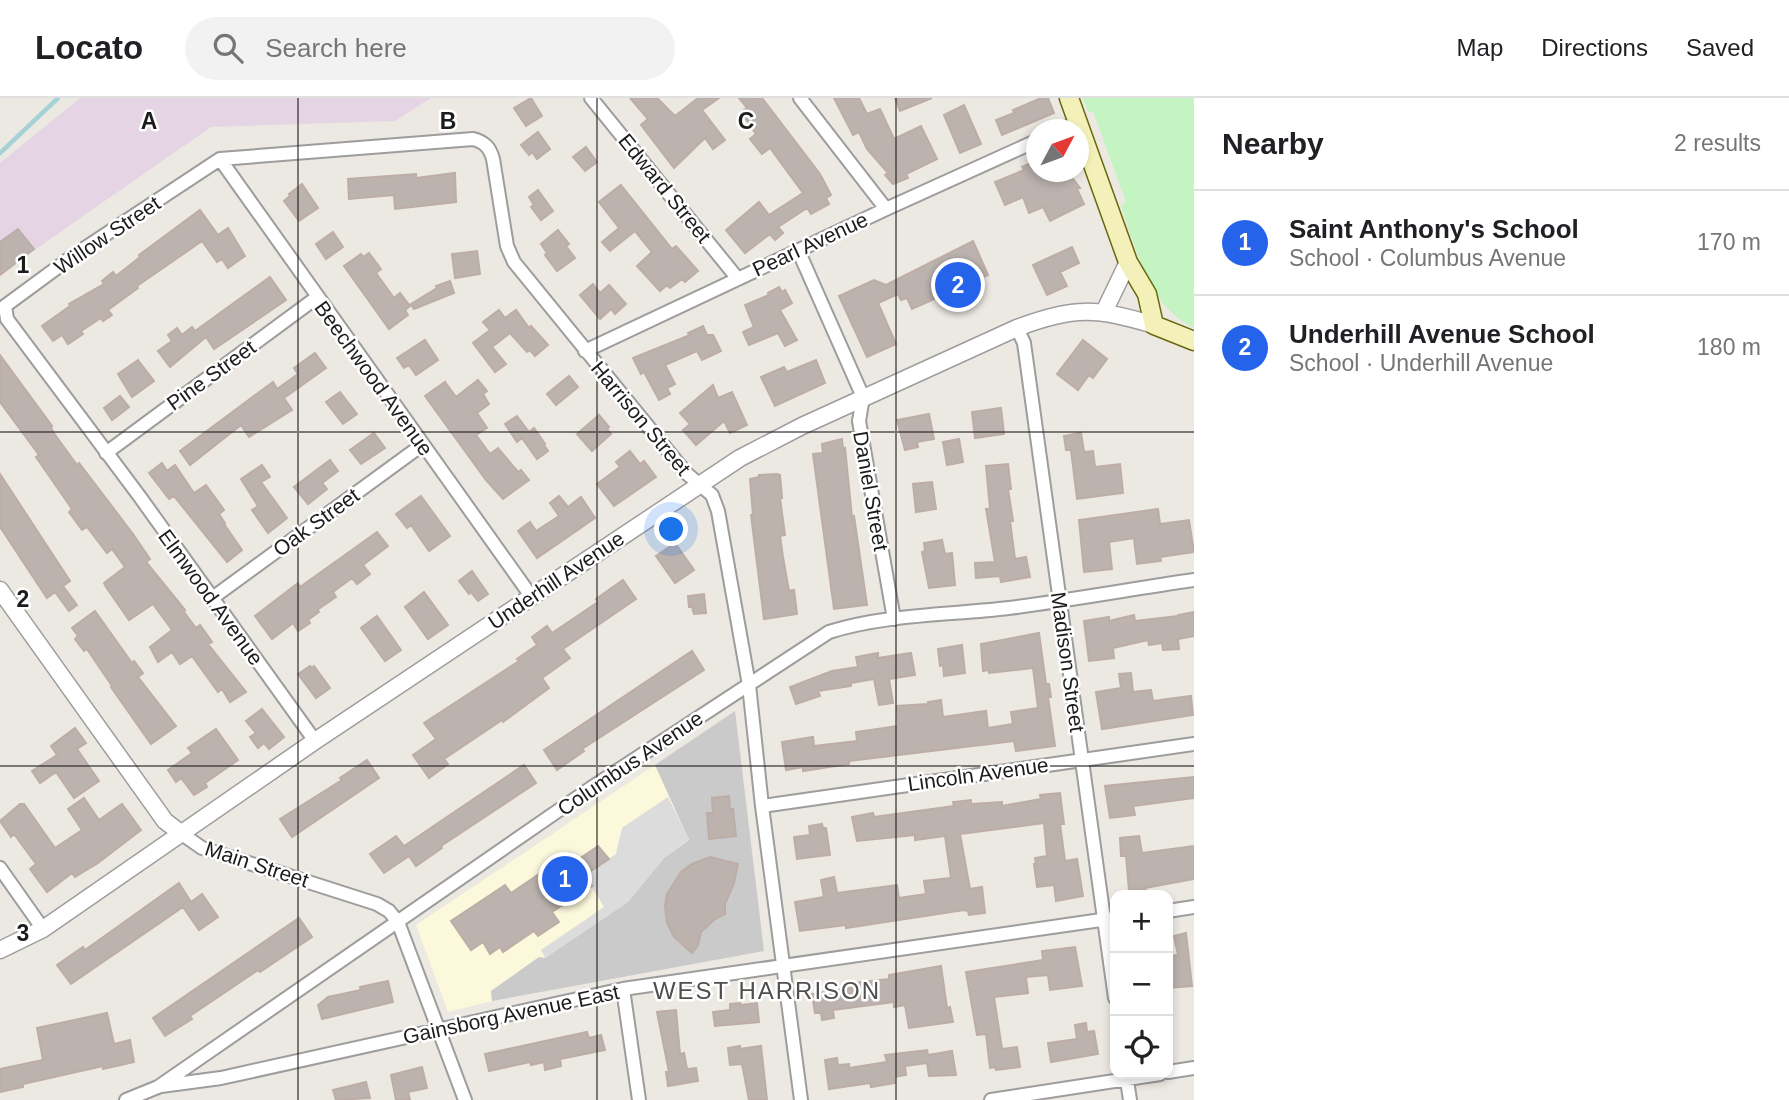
<!DOCTYPE html>
<html lang="en">
<head>
<meta charset="utf-8">
<style>
  :root { --surface:#fff; --page:#f2f2f2; --text:#202124; --muted:#757577; --line:#e0e0e0; --accent:#2563eb }
  body { margin:0; font-family:Helvetica,sans-serif; background:var(--page); color:var(--text) }
  .controls { position:absolute; right:21px; bottom:21px; display:grid; overflow:hidden; border-radius:14px; box-shadow:0 4px 10px #0003 }
  .controls button { width:63px; height:63px; display:grid; place-items:center; padding:0; border:0; border-bottom:2px solid var(--line); background:var(--surface); color:var(--text); font:35px sans-serif }
  .compass { position:absolute; left:1026px; top:21px; width:63px; height:63px; border-radius:50%; background:var(--surface); box-shadow:0 4px 10px #0003; rotate:49deg }
  .you { position:absolute; left:672px; top:432px; width:24px; height:24px; margin:-18px; border:5px solid #fff; border-radius:50%; background:#1a73e8; box-shadow:0 0 0 10px #1a73e833 }
  .badge { display:grid; place-items:center; width:46px; height:46px; border-radius:50%; background:var(--accent); color:#fff; font-size:23px; font-weight:700 }
  .pin { position:absolute; translate:-50% -50%; border:4px solid #fff; box-shadow:0 2px 7px #0006 }
  .list { margin:0; padding:0; list-style:none }
  h2 { display:flex; justify-content:space-between; align-items:center; height:91px; margin:0; padding:0 28px; font-size:30px }
  h2 small { font-size:23px; font-weight:400; color:var(--muted) }
  .list li { display:grid; grid-template-columns:46px 1fr auto; gap:21px; align-items:center; box-sizing:border-box; height:105px; padding:0 28px; border-top:2px solid var(--line) }
  .list b { display:block; font-size:26px; white-space:nowrap }
  .list p { margin:0; font-size:23px; white-space:nowrap; color:var(--muted) }
  .list em { font-size:23px; font-style:normal; color:var(--muted) }
  .icon { flex:none; width:38px; height:38px; fill:none; stroke:currentColor; stroke-width:2; stroke-linecap:round; stroke-linejoin:round }
  .map { position:relative; flex:none; width:1194px; height:1002px; overflow:hidden }
  header { display:flex; align-items:center; gap:42px; box-sizing:border-box; height:98px; padding:0 35px; background:var(--surface); border-bottom:2px solid var(--line) }
  header strong { font-size:33px }
  nav { display:flex; gap:38px; margin-inline-start:auto; font-size:24px }
  .search { width:490px; height:63px; background:var(--page); display:flex; align-items:center; gap:18px; box-sizing:border-box; padding:0 24px; border-radius:38px; color:var(--muted); font-size:26px }
  main { display:flex }
  aside { flex:1; background:var(--surface) }
  .map>svg:first-child { display:block }
</style>
</head>
<body>
<header>
<strong>Locato</strong>
<div class="search"><svg class="icon" aria-label="search" viewBox="0 0 24 24"><circle cx="10" cy="10" r="6"/><path d="M15 15l6 6"/></svg>Search here</div>
<nav><a>Map</a><a>Directions</a><a>Saved</a></nav>
</header>
<main>
<div class="map">
<svg width="1194" height="1002" viewBox="0 0 1194 1002">
  <rect width="100%" height="100%" fill="#ece8e2"/>
  <path fill="#e5d5e4" d="M80,0H431L395,23L211,29L0,176V65Z"/>
  <path fill="#fcf8dc" d="M655,667L689,741L545,860L539,859L491,893L492,903L448,914L416,827Z"/>
  <path fill="#cacaca" d="M735,613L764,853L492,903L491,893L539,859L545,860L628,804L665,759L689,742L655,667Z"/>
  <path fill="#c3f4c1" d="M1083,0H1194V230C1147,206 1137,153 1121,107L1126,104L1093,13L1088,14Z"/>
  <path fill="#dcdcdc" d="M668,699L689,741L665,759L628,804L545,860L541,852L604,809L585,777L616,756L622,730Z"/>
  <g fill="none" stroke-linecap="round" stroke-linejoin="round">
    <path stroke="#a6d1d7" stroke-width="4.5" d="M0,55L58,0"/>
  </g>
  <path fill="#bcb3af" stroke="#bdada6" stroke-width="2" d="M531,0L542,18L526,28L514,10Z
    M630,0H657L675,18L698,0H719L702,12L725,42L713,51L705,40L674,70L641,27L648,21Z
    M739,0H762L820,76L831,97L826,100L829,106L811,116L807,110L778,129L783,135L775,142L770,136L745,155L726,132L759,104L769,117L803,95L770,50L762,56L750,41L756,36L741,14L747,10Z
    M834,0H859L867,16L880,11L894,41L921,28L937,61L906,76L908,80L893,86L885,77L888,75L867,51L859,34L853,37Z
    M895,0H932L900,13Z
    M1041,0H1048L1054,15L1002,37L996,22L1014,15L1013,12Z
    M964,7L981,46L960,55L944,17Z
    M538,34L550,51L537,61L532,54L529,57L521,47Z
    M586,49L597,64L585,73L573,59Z
    M1037,62V74H1060L1063,79L1070,77L1080,90L1077,91L1084,106L1050,123L1043,109L1029,115L1023,99L1005,107L995,84L1024,72L1022,69Z
    M455,75L456,104L395,111L394,97L349,101L348,81L416,76V80Z
    M302,86L318,110L299,123L284,103L290,98L289,96Z
    M621,87L672,151L676,148L698,173L685,184L682,181L670,190L667,187L660,193L637,168L652,154L635,133L610,153L602,144L619,130L599,104Z
    M538,92L553,113L541,122L531,109L534,107L529,99Z
    M200,112L218,137L228,130L245,158L228,170L222,161L217,164L202,143L137,188L138,190L108,212L112,217L103,223L101,220L81,233L83,236L68,246L62,237L53,243L42,228L70,208L69,206L104,186L102,183L113,174L116,178L140,159L139,157Z
    M18,131L34,151L0,177V144Z
    M558,132L569,146L566,148L575,160L557,173L545,157L547,155L541,146Z
    M333,134L343,149L326,161L316,146Z
    M973,143L988,177L912,211L907,200L901,202L898,196L878,205L896,246L867,259L839,198L874,182L886,187Z
    M1072,149L1079,165L1060,174L1067,188L1047,197L1033,167Z
    M477,153L480,176L455,180L452,156Z
    M369,155L381,171L376,175L394,200L400,195L410,208L405,212L408,217L389,231L344,168L361,156L363,159Z
    M270,179L286,202L214,251L206,239L170,269L158,253L172,243L168,237L177,230L182,237L192,229L195,233Z
    M450,183L454,195L414,211L411,206L437,190L436,188Z
    M593,186L600,195L609,187L626,206L615,216L611,211L600,221L580,197Z
    M779,189L782,194L785,192L792,205L780,212L797,242L785,248L778,235L749,247L743,234L754,229L745,207L769,197L768,195Z
    M499,212L505,220L516,212L529,230L531,228L548,247L535,258L530,252L527,254L510,235L492,249L506,266L495,274L473,245L490,232L483,224Z
    M703,228L707,237H713L721,253L702,262L697,253L665,267L675,286L667,290L670,296L659,302L644,274L641,276L633,260L690,237L688,235Z
    M425,242L438,262L416,277L409,267L404,270L397,260Z
    M1083,242L1107,261L1093,280L1089,277L1078,292L1057,276Z
    M315,255L326,270L284,300L292,312L249,339L241,327L190,367L180,353L273,284L277,291L298,276L294,270Z
    M0,257L52,328L51,329L53,334L77,367L79,365L133,436L150,461L146,464L185,512L184,514L196,530L200,527L212,544L208,546L246,594L230,604L222,591L218,594L192,558L180,566L172,554L158,564L150,549L172,532L153,506L129,522L106,489L104,485L125,469L112,451L107,455L87,429L82,432L69,414L72,411L36,359L39,357L0,304Z
    M138,262L154,283L132,299L118,276Z
    M816,262L825,285L775,308L761,279L784,269L787,274Z
    M569,278L578,289L556,307L547,296Z
    M478,282L487,293L483,296L489,306L477,315L487,330L476,337L490,356L498,350L518,374L521,372L529,382L503,401L486,382L425,298L445,284L456,299Z
    M713,287L718,300L732,294L747,327L730,335L724,323L696,347L683,332L690,326L680,315Z
    M340,294L357,316L343,326L326,304Z
    M120,298L129,309L112,322L104,310Z
    M1001,310L1004,336L975,340L972,314Z
    M929,316L934,341L917,344L918,349L905,352L897,322Z
    M599,317L609,329L607,331L611,336L592,353L577,336Z
    M517,318L529,334L534,330L545,346L544,347L548,353L537,361L522,340L517,344L505,326Z
    M374,335L385,350L361,366L350,352Z
    M1081,335L1084,354L1093,353L1095,369L1120,366L1123,395L1077,401L1071,352H1066L1064,338Z
    M842,341L843,351L845,350L852,419L854,418L867,507L834,511L813,356L823,355L822,346Z
    M959,341L963,364L947,367L943,344Z
    M630,353L640,366L644,363L656,379L614,408L597,386L620,369L616,364Z
    M330,362L338,373L322,385L327,391L308,406L294,389Z
    M162,365L167,373L175,367L194,395L206,387L224,412L219,416L225,425L224,426L242,452L227,464L174,398L169,401L149,375Z
    M1008,366L1011,391H1008L1013,423H1010L1015,461L1026,459L1030,479L1001,484L1000,478L976,480L975,465L995,464L986,411H990L986,368Z
    M262,367L270,379L261,384L287,420L268,435L252,412L258,408L241,381Z
    M0,376L70,483L63,488L77,507L69,513L55,494L47,500L0,429Z
    M777,376L780,377L782,400H780L785,437L780,438L783,459L789,493L794,492L797,516L764,521L751,417H753L750,381L759,379V377Z
    M932,384L936,411L916,414L913,386Z
    M421,398L450,438L429,453L411,427L407,430L396,416Z
    M559,398L568,409L581,399L595,420L537,460L518,433L530,424L536,433L559,418L550,405Z
    M1158,411L1160,426L1189,422L1194,454L1160,459L1161,463L1137,466L1134,440L1109,444L1112,471L1084,474L1079,422Z
    M377,434L388,448L363,467L370,476L357,486L352,480L333,494L336,499L317,512L319,514L308,522L310,525L298,533L293,525L272,541L255,518L298,485L300,489Z
    M942,442L945,456L952,455L955,487L929,490L922,454L925,453L924,445Z
    M675,445L694,472L675,485L656,458Z
    M472,473L488,496L478,503L471,494L469,496L459,483Z
    M623,482L636,501L563,551L570,560L542,580L549,590L503,624L502,622L444,661L448,666L429,680L413,657L436,641L424,625L519,563L517,561L537,547L532,539L547,528L552,535L598,504L596,501Z
    M424,494L448,527L428,541L405,509Z
    M704,496L706,515L694,516L692,509H689L688,498Z
    M95,513L132,565L134,563L143,575L138,579L176,628L151,646L111,589L112,588L87,551L84,553L75,541L78,538L72,530Z
    M1194,514V538L1178,541L1179,551L1163,552L1162,545L1149,547L1148,542L1113,550L1114,560L1089,563L1084,523L1109,519V523L1134,517L1135,523L1178,518V517Z
    M377,518L401,552L385,563L361,530Z
    M1039,535L1046,586H1049L1051,599H1048L1055,648L1016,653L1014,643L849,663V666L803,673V669L786,672L782,644L813,639L814,648L857,643L856,634L898,628L897,608L928,606V604L941,602L943,619L986,613L988,630L1013,626L1011,614L1038,610L1033,570L989,575V572L983,573L981,546Z
    M962,547L965,575L944,578L943,567L940,568L938,551Z
    M692,553L704,572L582,651L584,653L557,672L544,652Z
    M878,555V560L911,555L915,577L889,581L893,605L879,607L874,581L851,585V588L818,593L820,598L796,606L790,589L832,573L858,569L856,559Z
    M310,568L312,570L314,568L330,590L316,600L298,576Z
    M1131,575L1133,594L1151,592L1153,603L1191,598L1193,617L1102,631L1096,594L1121,590L1119,576Z
    M262,611L284,639L269,651L264,645L258,650L250,639L256,635L246,623Z
    M75,630L86,645L77,651L99,683L74,700L56,674L40,685L32,673L57,657L51,648Z
    M216,631L238,662L205,685L207,689L194,697L181,680L176,684L168,672L192,655L188,650Z
    M367,662L379,680L292,739L280,721L342,682L340,680Z
    M524,667L536,685L441,748L442,750L416,768L409,758L384,775L370,756L396,738L404,748Z
    M1194,679V700L1133,708L1135,717L1110,720L1105,688Z
    M1060,695L1064,726H1060L1065,763L1077,761L1083,798L1056,803L1054,787L1037,789L1034,766H1036L1035,760L1047,758L1044,725L960,736L970,791L982,789L985,815L969,817L968,813L964,812L846,830V827L800,833L795,804L824,799L821,782L834,779L837,795L897,787L899,800L926,796L924,783L951,780L945,738L915,742V737L857,743L852,719L873,715L874,719L954,708L953,704L971,702V706L1002,704V708L1041,701L1040,697Z
    M729,698L730,711H733L736,738L709,741L707,715H713L712,700Z
    M84,700L99,722L122,706L141,732L98,765L75,779L72,775L47,794L30,771L36,766L14,736L11,739L0,723L20,706H24L55,750L82,732L68,711Z
    M822,726L823,730H826L830,757L797,761L794,739L810,737L809,728Z
    M1139,738L1142,755L1194,748V781L1145,790L1146,792L1129,793L1126,758H1121L1120,740Z
    M598,748L609,761L585,777L592,788L552,814L559,824L538,838L534,833L503,854L500,849L490,856L483,844L471,852L451,823L505,787L511,795L570,755L576,763Z
    M710,759L738,766L734,785L725,806V816L715,821L701,834L698,847L692,855L674,839L667,825L665,808L667,796L681,774L692,766Z
    M179,785L191,804L202,796L218,819L199,832L183,809L71,886L57,867L83,849L85,852Z
    M299,820L312,839L260,874L258,872L190,918L192,921L165,938L153,920Z
    M1186,835L1192,888L1168,890V858L1178,857L1174,838Z
    M1075,849L1082,888L1050,892L1048,877L1026,879L1028,895L994,899L1002,951L1017,949L1020,969L996,972L995,969L990,970L986,936L977,937L966,874L1043,862L1042,853Z
    M941,868L947,910L950,909L953,924L909,930L905,907L894,909V904L833,912L834,920L822,922L821,915H815L812,896L854,889V885L889,881V877Z
    M388,883L393,904L322,921L318,907L328,899L361,892L360,889Z
    M740,905L741,907L757,905L759,924L715,928L713,914L730,912V906Z
    M676,912L680,956L684,955L687,971L696,970L698,983L668,988L666,974H669L657,914Z
    M107,915L114,946L130,942L134,964L103,971V968L23,986V989L0,994V971L43,962L37,930Z
    M1086,925L1087,934L1094,933L1098,956L1051,964L1048,945L1077,941L1075,927Z
    M587,934L589,940L601,937L605,952L560,961L561,968L545,972L544,964L531,967L530,964L489,973L485,956Z
    M740,948V951L761,948L767,1002H749L742,966L730,967L728,950Z
    M927,952L928,957L952,953L956,977L929,978L927,965L905,968L906,977L894,979L895,985L871,989L870,985L829,991L825,962L837,960L838,967L849,966V970L887,964L885,957Z
    M422,969L427,990L408,994L410,1002H396L391,977Z
    M366,984L370,1000L336,1002L333,992Z"/>
  <g fill="none" stroke-linecap="round" stroke-linejoin="round">
    <g stroke="#9d9d9d" stroke-width="16">
      <path id="minor" d="M591,0L738,181
        M800,0L886,111
        M1062,32L1078,24
        M220,61L473,41C485,44 490,50 493,61L507,148L514,164L686,375L712,397L718,413L749,587L762,708L801,1002
        M220,61L73,158L5,208L7,221L140,399L315,643
        M220,61L531,498
        M798,152L863,299L859,323L894,521
        M1017,230L1024,245L1115,900
        M585,253L886,111L1036,43
        M106,355L316,200
        M211,501L422,347
        M762,708L1194,646
        M182,736L202,750L377,806L389,813L398,824L465,1002
        M0,770L43,831
        M1168,813L1194,809
        M623,891L639,1002
        M1168,974L1194,970
        M1126,976L1130,1002
        M161,988L221,980L623,891L1115,820
        M126,1002L158,989L591,690L829,534C886,516 950,517 1009,510C1071,502 1132,491 1194,482
        M991,1002L1160,976"/>
    </g>
    <g stroke="#9d9d9d" stroke-width="19">
      <path id="tertiary" d="M1104,214L1128,164
        M0,492L165,723L182,736
        M0,852L43,831L315,643L740,360L802,328L1017,230C1074,208 1097,210 1154,227"/>
    </g>
    <g stroke="#68680d" stroke-width="21">
      <path id="secondary" d="M1069,0L1128,164L1147,196L1154,227L1194,243"/>
    </g>
    <use href="#minor" stroke="#fff" stroke-width="12"/>
    <use href="#tertiary" stroke="#fff" stroke-width="16"/>
    <use href="#secondary" stroke="#f3f0b9" stroke-width="18"/>
  </g>
  <path fill="none" stroke="#1c1c1c" stroke-width="2" stroke-opacity="0.55" d="M298,0V1002M597,0V1002M896,0V1002M0,334H1194M0,668H1194"/>
  <g text-anchor="middle" dominant-baseline="central" stroke-width="5" stroke-linejoin="round" paint-order="stroke">
    <g font-size="21" fill="#1c1c1c" stroke="#fff">
      <text transform="translate(665 90) rotate(51)">Edward Street</text>
      <text transform="translate(107 137) rotate(-34)">Willow Street</text>
      <text transform="translate(810 146) rotate(-25)">Pearl Avenue</text>
      <text transform="translate(211 277) rotate(-36)">Pine Street</text>
      <text transform="translate(374 280) rotate(54)">Beechwood Avenue</text>
      <text transform="translate(641 320) rotate(50)">Harrison Street</text>
      <text transform="translate(871 393) rotate(80)">Daniel Street</text>
      <text transform="translate(316 424) rotate(-36)">Oak Street</text>
      <text transform="translate(556 482) rotate(-34)">Underhill Avenue</text>
      <text transform="translate(211 499) rotate(54)">Elmwood Avenue</text>
      <text transform="translate(1068 564) rotate(82)">Madison Street</text>
      <text transform="translate(630 665) rotate(-34)">Columbus Avenue</text>
      <text transform="translate(978 676) rotate(-8)">Lincoln Avenue</text>
      <text transform="translate(257 766) rotate(18)">Main Street</text>
      <text transform="translate(511 916) rotate(-12)">Gainsborg Avenue East</text>
    </g>
    <g font-size="24" letter-spacing="2" fill="#4f4f4f" stroke="#fff">
      <text x="767" y="892">WEST HARRISON</text>
    </g>
  </g>
  <g font-size="23" text-anchor="middle" font-weight="bold" fill="#1c1c1c" stroke="#fff" stroke-width="5" stroke-linejoin="round" paint-order="stroke">
    <text x="149" y="31">A</text>
    <text x="448" y="31">B</text>
    <text x="746" y="31">C</text>
    <text x="23" y="175">1</text>
    <text x="23" y="509">2</text>
    <text x="23" y="843">3</text>
  </g>
</svg>
<div class="controls">
<button>+</button>
<button>−</button>
<button><svg class="icon" aria-label="locate" viewBox="0 0 24 24"><circle cx="12" cy="12" r="6"/><path d="M12 2v4M12 18v4M2 12h4M18 12h4"/></svg></button>
</div>
<svg class="compass" viewBox="-18 -18 36 36"><path d="M0-13l5 13h-10z" fill="#e53935"/><path d="M0 13l5-13h-10z" fill="#757577"/></svg>
<div class="you"></div>
<div class="pin badge" style="left:565px;top:781px">1</div>
<div class="pin badge" style="left:958px;top:187px">2</div>
</div>
<aside>
<h2>Nearby<small>2 results</small></h2>
<ul class="list">
<li><span class="badge">1</span><div><b>Saint Anthony's School</b><p>School · Columbus Avenue</p></div><em>170 m</em></li>
<li><span class="badge">2</span><div><b>Underhill Avenue School</b><p>School · Underhill Avenue</p></div><em>180 m</em></li>
</ul>
</aside>
</main>
</body>
</html>
